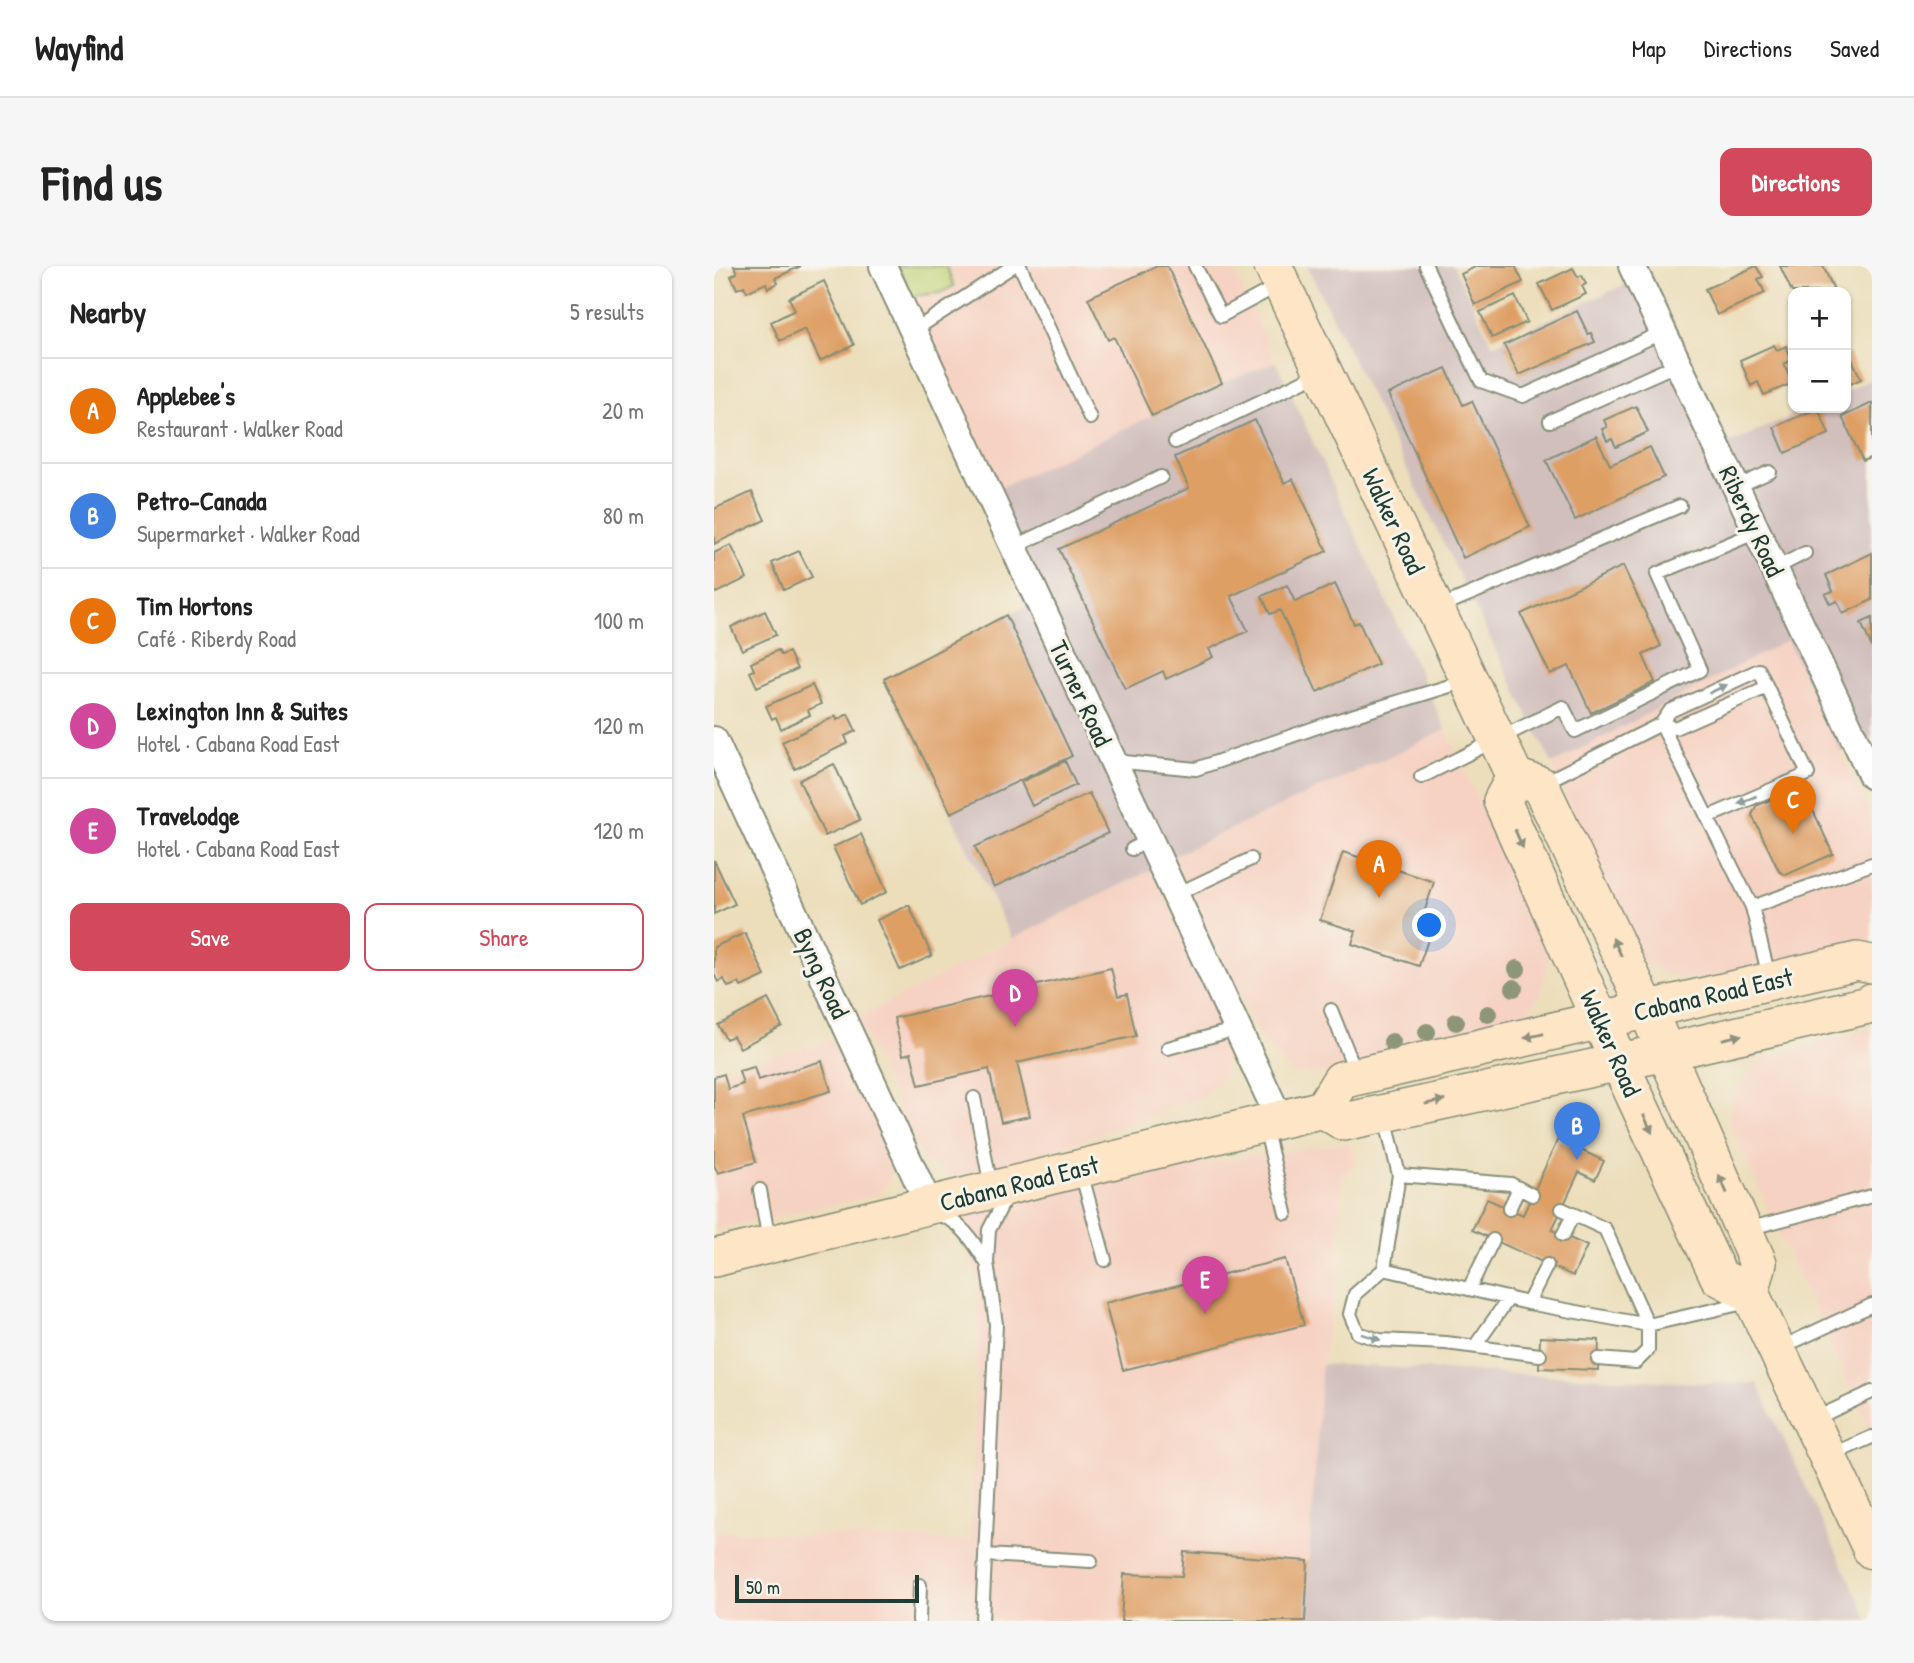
<!DOCTYPE html>
<html lang="en">
<head>
<meta charset="utf-8">
<style>
  :root { --surface:#fff; --page:#f6f6f6; --text:#222; --muted:#767676; --line:#e0e0e0; --accent:#d1495b }
  body { margin:0; font-family:"Patrick Hand",sans-serif; background:var(--page); color:var(--text) }
  .controls { position:absolute; right:21px; top:21px; display:grid; overflow:hidden; border-radius:14px; box-shadow:0 2px 5px #0004 }
  .controls button { width:63px; height:63px; display:grid; place-items:center; padding:0; border:0; border-bottom:2px solid var(--line); background:var(--surface); color:var(--text); font:35px sans-serif }
  .scale { position:absolute; left:21px; bottom:18px; width:184px; box-sizing:border-box; padding-left:7px; border:4px solid #1f3d34; border-top:0; font-size:19px; line-height:24px; white-space:nowrap; color:#1f3d34; -webkit-text-stroke:5px #f7f3e8; paint-order:stroke }
  .you { position:absolute; left:716px; top:660px; width:24px; height:24px; margin:-18px; border:5px solid #fff; border-radius:50%; background:#1a73e8; box-shadow:0 0 0 10px #1a73e833 }
  .badge { display:grid; place-items:center; width:46px; height:46px; border-radius:50%; background:var(--accent); color:#fff; font-size:23px; font-weight:700 }
  .pin { position:absolute; translate:-50% -58px; filter:drop-shadow(0 2px 4px #0008) }
  .pin::after { content:''; position:absolute; top:37px; width:24px; height:21px; background:inherit; clip-path:polygon(0 0,100% 0,50% 100%) }
  .list { margin:0; padding:0; list-style:none }
  h2 { display:flex; justify-content:space-between; align-items:center; height:91px; margin:0; padding:0 28px; font-size:30px }
  h2 small { font-size:23px; font-weight:400; color:var(--muted) }
  .list li { display:grid; grid-template-columns:46px 1fr auto; gap:21px; align-items:center; box-sizing:border-box; height:105px; padding:0 28px; border-top:2px solid var(--line) }
  .list b { display:block; font-size:26px; white-space:nowrap }
  .list p { margin:0; font-size:23px; white-space:nowrap; color:var(--muted) }
  .list em { font-size:23px; font-style:normal; color:var(--muted) }
  .actions { display:flex; gap:14px; padding:21px 28px }
  .actions a { flex:1; padding:16px 0; border:2px solid var(--accent); border-radius:14px; text-align:center; font-size:24px; color:var(--accent) }
  .actions .main { background:var(--accent); color:#fff }
  .map { position:relative; flex:none; width:1158px; height:1355px; overflow:hidden; border-radius:14px }
  header { display:flex; align-items:center; gap:42px; box-sizing:border-box; height:98px; padding:0 35px; background:var(--surface); border-bottom:2px solid var(--line) }
  header strong { font-size:33px }
  nav { display:flex; gap:38px; margin-inline-start:auto; font-size:24px }
  .intro { display:flex; align-items:center; justify-content:space-between; box-sizing:border-box; height:168px; padding:0 42px }
  h1 { margin:0; font-size:49px }
  .button { padding:18px 32px; border-radius:14px; background:var(--accent); color:#fff; font-size:24px; font-weight:700 }
  main { display:flex; gap:42px; padding:0 42px }
  aside { flex:1; background:var(--surface); border-radius:14px; box-shadow:0 2px 5px #0004 }
  .map>svg:first-child { display:block }
</style>
</head>
<body>
<header>
<strong>Wayfind</strong>
<nav><a>Map</a><a>Directions</a><a>Saved</a></nav>
</header>
<div class="intro"><h1>Find us</h1><a class="button">Directions</a></div>
<main>
<aside>
<h2>Nearby<small>5 results</small></h2>
<ul class="list">
<li><span class="badge" style="background:#e8710a">A</span><div><b>Applebee's</b><p>Restaurant · Walker Road</p></div><em>20 m</em></li>
<li><span class="badge" style="background:#3f7fe0">B</span><div><b>Petro-Canada</b><p>Supermarket · Walker Road</p></div><em>80 m</em></li>
<li><span class="badge" style="background:#e8710a">C</span><div><b>Tim Hortons</b><p>Café · Riberdy Road</p></div><em>100 m</em></li>
<li><span class="badge" style="background:#d1479c">D</span><div><b>Lexington Inn &amp; Suites</b><p>Hotel · Cabana Road East</p></div><em>120 m</em></li>
<li><span class="badge" style="background:#d1479c">E</span><div><b>Travelodge</b><p>Hotel · Cabana Road East</p></div><em>120 m</em></li>
</ul>
<div class="actions"><a class="main">Save</a><a>Share</a></div>
</aside>
<div class="map">
<svg width="1158" height="1355" viewBox="0 0 1158 1355">
  <rect width="100%" height="100%" fill="#f7f3e8"/>
  <filter id="ink" filterUnits="userSpaceOnUse"><feTurbulence type="fractalNoise" baseFrequency=".0143" numOctaves="2"/><feDisplacementMap in="SourceGraphic" scale="14" xChannelSelector="R" yChannelSelector="G"/><feConvolveMatrix kernelMatrix="1 2 1 2 8 2 1 2 1" color-interpolation-filters="sRGB"/></filter>
  <filter id="wash" filterUnits="userSpaceOnUse"><feTurbulence type="fractalNoise" baseFrequency=".00686" numOctaves="4" result="noise"/><feDisplacementMap in="SourceGraphic" scale="28" xChannelSelector="R" yChannelSelector="G"/><feGaussianBlur stdDeviation="1.57" result="paint"/><feColorMatrix in="noise" values="0 0 0 0 0 0 0 0 0 0 0 0 0 0 0 0 0 1.4 0 .05"/><feComposite in="paint" operator="in"/></filter>
  <g filter="url(#wash)">
    <rect width="100%" height="100%" fill="#ecdebb"/>
    <path fill="#f6d2c3" d="M184,0H517L562,96L508,117L285,222Z
      M1073,373L1158,553V670L1153,674L990,715L952,709L921,689L838,498Z
      M732,464L835,691L826,729L804,757L609,807H578L549,777L459,590Z
      M439,603L513,765L515,795L505,816L486,832L263,911L228,908L209,893L143,752Z
      M1158,762V1170L1014,855L1023,823L1049,792Z
      M128,771L181,892L177,911L164,929L2,963L0,956V806Z
      M635,877L641,896L628,911L622,1019L608,1098L591,1355H0V1265L257,1275L265,1014L254,985L239,963L209,951L388,911Z"/>
    <path fill="#d1bfbd" d="M593,0H739L779,79L936,7L1016,177L1094,142H1132V125L1158,113V471L1127,487L1073,374L838,498Z
      M562,96L732,464L459,590L439,603L298,673L170,413L316,338L285,222L508,117Z
      M608,1098L984,1117H1043L1155,1355H591Z"/>
    <path fill="#bed174" stroke="#6e8754" stroke-width="2" d="M184,0H232L240,20L226,27L198,30Z"/>
    <g id="blocks">
      <path fill="#de9f65" d="M20,0H87L61,12L64,17L54,22L52,17L33,26L30,20L23,23L17,10L23,7Z
        M443,0H453L508,117L438,150L400,71L394,74L374,32Z
        M763,0H801L809,16L761,39L747,8Z
        M1042,0L1049,11L1044,13L1051,27L1003,49L991,23Z
        M1066,0H1109L1121,26H1078Z
        M859,2L864,11L868,9L872,18L868,20L872,28L838,44L825,18Z
        M110,15L140,79L106,95L91,63L66,75L57,56L81,44L75,32Z
        M801,30L813,56L778,72L766,46Z
        M863,45L874,68L877,67L881,76L805,109L790,79Z
        M1060,79L1063,84L1072,80L1078,94L1070,98L1079,117L1050,129L1044,116L1037,120L1026,94Z
        M1135,87L1147,113L1132,120V89Z
        M732,102L749,139L758,135L816,261L749,292L674,128Z
        M1158,137V191L1149,195L1128,151Z
        M922,140L934,166L902,181L898,173L893,175L888,163L893,161L890,154Z
        M1104,142L1115,168L1071,187L1060,161Z
        M541,154L570,217L579,213L613,285L517,330L534,365L495,383L499,391L452,413L449,405L411,423L345,283L475,222L461,191Z
        M882,170L896,199L936,181L950,211L861,254L832,194Z
        M38,226L51,254L0,278V243Z
        M17,279L33,312L2,327L0,322V287Z
        M85,285L98,311L70,324L58,297Z
        M1158,287V334L1129,348L1123,335L1116,338L1111,328L1119,325L1112,309Z
        M909,300L947,380L929,389L941,416L877,447L855,400L836,408L807,348Z
        M621,318L640,358L645,356L664,398L603,426L566,344L556,348L548,330L573,319L581,336Z
        M51,345L62,369L28,384L17,361Z
        M292,349L358,490L237,547L170,413Z
        M1158,352V381L1147,357Z
        M64,384L67,389L75,386L83,403L43,421L36,406L40,404L37,397Z
        M98,419L107,438L94,444L96,449L67,463L62,451L58,453L52,440Z
        M134,448L142,465L131,470L134,477L81,503L68,476L122,450L123,454Z
        M351,495L362,519L318,540L307,516Z
        M120,498L146,554L111,570L85,514Z
        M1088,520L1119,588L1072,609L1065,605L1038,549L1042,540Z
        M375,527L394,567L280,621L261,581Z
        M147,568L173,626L146,639L119,581Z
        M629,586L720,616L710,647L722,650L705,700L638,678L642,665L606,654Z
        M0,594L21,638L0,648Z
        M195,639L218,690L186,704L163,654Z
        M31,667L51,710L27,721L25,717L14,721L10,713L4,716L0,708V681Z
        M397,702L404,730L413,728L422,770L303,797L316,850L287,856L275,803L205,819L197,787L189,789L180,752Z
        M54,733L68,760L26,782L19,770L12,773L4,759Z
        M108,795L117,825L29,851L42,896L4,907L0,899V811L10,808L14,823L29,818L25,805L40,801L44,814Z
        M844,873L890,895L881,914L865,906L838,964L873,980L859,1010L758,964L773,933L809,949Z
        M571,993L590,1059L409,1104L391,1037Z
        M826,1071L885,1074L884,1104L825,1102Z
        M470,1286L594,1295L591,1355H407L410,1308L468,1310Z"/>
    </g>
  </g>
  <g filter="url(#ink)">
    <use href="#blocks" fill-opacity="0" stroke="#868e78" stroke-width="2"/>
    <g fill="none" stroke-linecap="round" stroke-linejoin="round">
      <g stroke="#868e78" stroke-width="16">
        <path id="lane" d="M306,0L376,152
          M481,0L507,50L565,19
          M712,0L767,115L809,130L949,66
          M199,65L299,0
          M836,155L964,98
          M461,176L606,107
          M1022,221L1056,206
          M300,281L447,211
          M1060,303L1091,287
          M725,341L966,240
          M400,495L482,503L615,457L752,415
          M707,511L849,441L861,465L986,404L943,308L1043,266
          M829,517L947,458L1038,641L1055,711
          M994,551L1094,508L1045,404L956,445L947,458L961,462L1053,421
          M418,583L436,574
          M461,629L537,593
          M1038,641L1158,598
          M617,744L643,809
          M454,782L523,763
          M260,832L277,921
          M671,851L685,909L670,1003L814,1037L934,1059L1034,1036
          M551,861L572,947
          M367,906L391,994
          M685,909L797,918L818,929
          M46,924L55,975
          M795,943L805,922
          M848,943L891,963L934,1059V1084L922,1096L884,1093
          M224,949C247,954 260,977 272,996
          M1033,963L1158,930
          M849,969L859,949
          M670,1003L641,1028L636,1048L644,1067L666,1074L732,1077L826,1089
          M755,1023L779,974
          M814,1037L833,999
          M761,1080L795,1032
          M1066,1082L1158,1039
          M1100,1153L1158,1126
          M1117,1189L1158,1171
          M271,1289L377,1295
          M205,1355L206,1319
          M268,1355L282,1058L273,996L275,964L290,935L297,930"/>
      </g>
      <g stroke="#868e78" stroke-width="30">
        <path id="street" d="M169,0L566,854
          M918,0L1158,510
          M0,474L215,939"/>
      </g>
      <g stroke="#868e78" stroke-width="40">
        <path id="secondary" d="M559,0L801,511L826,519L933,743L1044,997L1036,1027
          M801,511L788,535L905,796L1005,1011L1036,1027L1158,1284
          M609,843L630,856L952,786L1154,739L1158,736
          M0,992L609,843L627,814L1143,695L1158,698"/>
      </g>
      <use href="#lane" stroke="#fff" stroke-width="12"/>
      <use href="#street" stroke="#fff" stroke-width="26"/>
      <use href="#secondary" stroke="#fde5c5" stroke-width="37"/>
    </g>
    <g fill="#8d9678">
      <circle cx="803" cy="703" r="9"/>
      <circle cx="800" cy="722" r="9"/>
      <circle cx="774" cy="748" r="9"/>
      <circle cx="742" cy="756" r="9"/>
      <circle cx="713" cy="766" r="9"/>
      <circle cx="678" cy="776" r="9"/>
    </g>
    <defs><path id="oneway-solid" d="M-6-.8H1V-3.2L6.5 0L1 3.2V.8H-6Z" transform="scale(1.75)"/></defs>
    <g fill="#8f9e9a">
      <use href="#oneway-solid" transform="translate(1004 423) rotate(-25)"/>
      <use href="#oneway-solid" transform="translate(1033 534) rotate(157)"/>
      <use href="#oneway-solid" transform="translate(657 1071) rotate(18)"/>
    </g>
    <g fill="#8e917c">
      <use href="#oneway-solid" transform="translate(805 573) rotate(66)"/>
      <use href="#oneway-solid" transform="translate(903 681) rotate(-116)"/>
      <use href="#oneway-solid" transform="translate(820 770) rotate(167)"/>
      <use href="#oneway-solid" transform="translate(1018 771) rotate(-13)"/>
      <use href="#oneway-solid" transform="translate(721 836) rotate(-12)"/>
      <use href="#oneway-solid" transform="translate(934 858) rotate(65)"/>
      <use href="#oneway-solid" transform="translate(1009 918) rotate(-114)"/>
    </g>
  </g>
  <g text-anchor="middle" dominant-baseline="central" stroke-width="6" stroke-linejoin="round" paint-order="stroke">
    <g font-size="26" fill="#1f3d34" stroke="#f7f3e8">
      <text transform="translate(680 255) rotate(65)">Walker Road</text>
      <text transform="translate(1038 255) rotate(65)">Riberdy Road</text>
      <text transform="translate(367 427) rotate(65)">Turner Road</text>
      <text transform="translate(108 707) rotate(65)">Byng Road</text>
      <text transform="translate(999 728) rotate(-13)">Cabana Road East</text>
      <text transform="translate(897 777) rotate(66)">Walker Road</text>
      <text transform="translate(305 917) rotate(-14)">Cabana Road East</text>
    </g>
  </g>
</svg>
<div class="controls">
<button>+</button>
<button>−</button>
</div>
<div class="scale">50 m</div>
<div class="you"></div>
<div class="pin badge" style="left:665px;top:632px;background:#e8710a">A</div>
<div class="pin badge" style="left:863px;top:894px;background:#3f7fe0">B</div>
<div class="pin badge" style="left:1079px;top:568px;background:#e8710a">C</div>
<div class="pin badge" style="left:301px;top:761px;background:#d1479c">D</div>
<div class="pin badge" style="left:491px;top:1048px;background:#d1479c">E</div>
</div>
</main>
</body>
</html>
